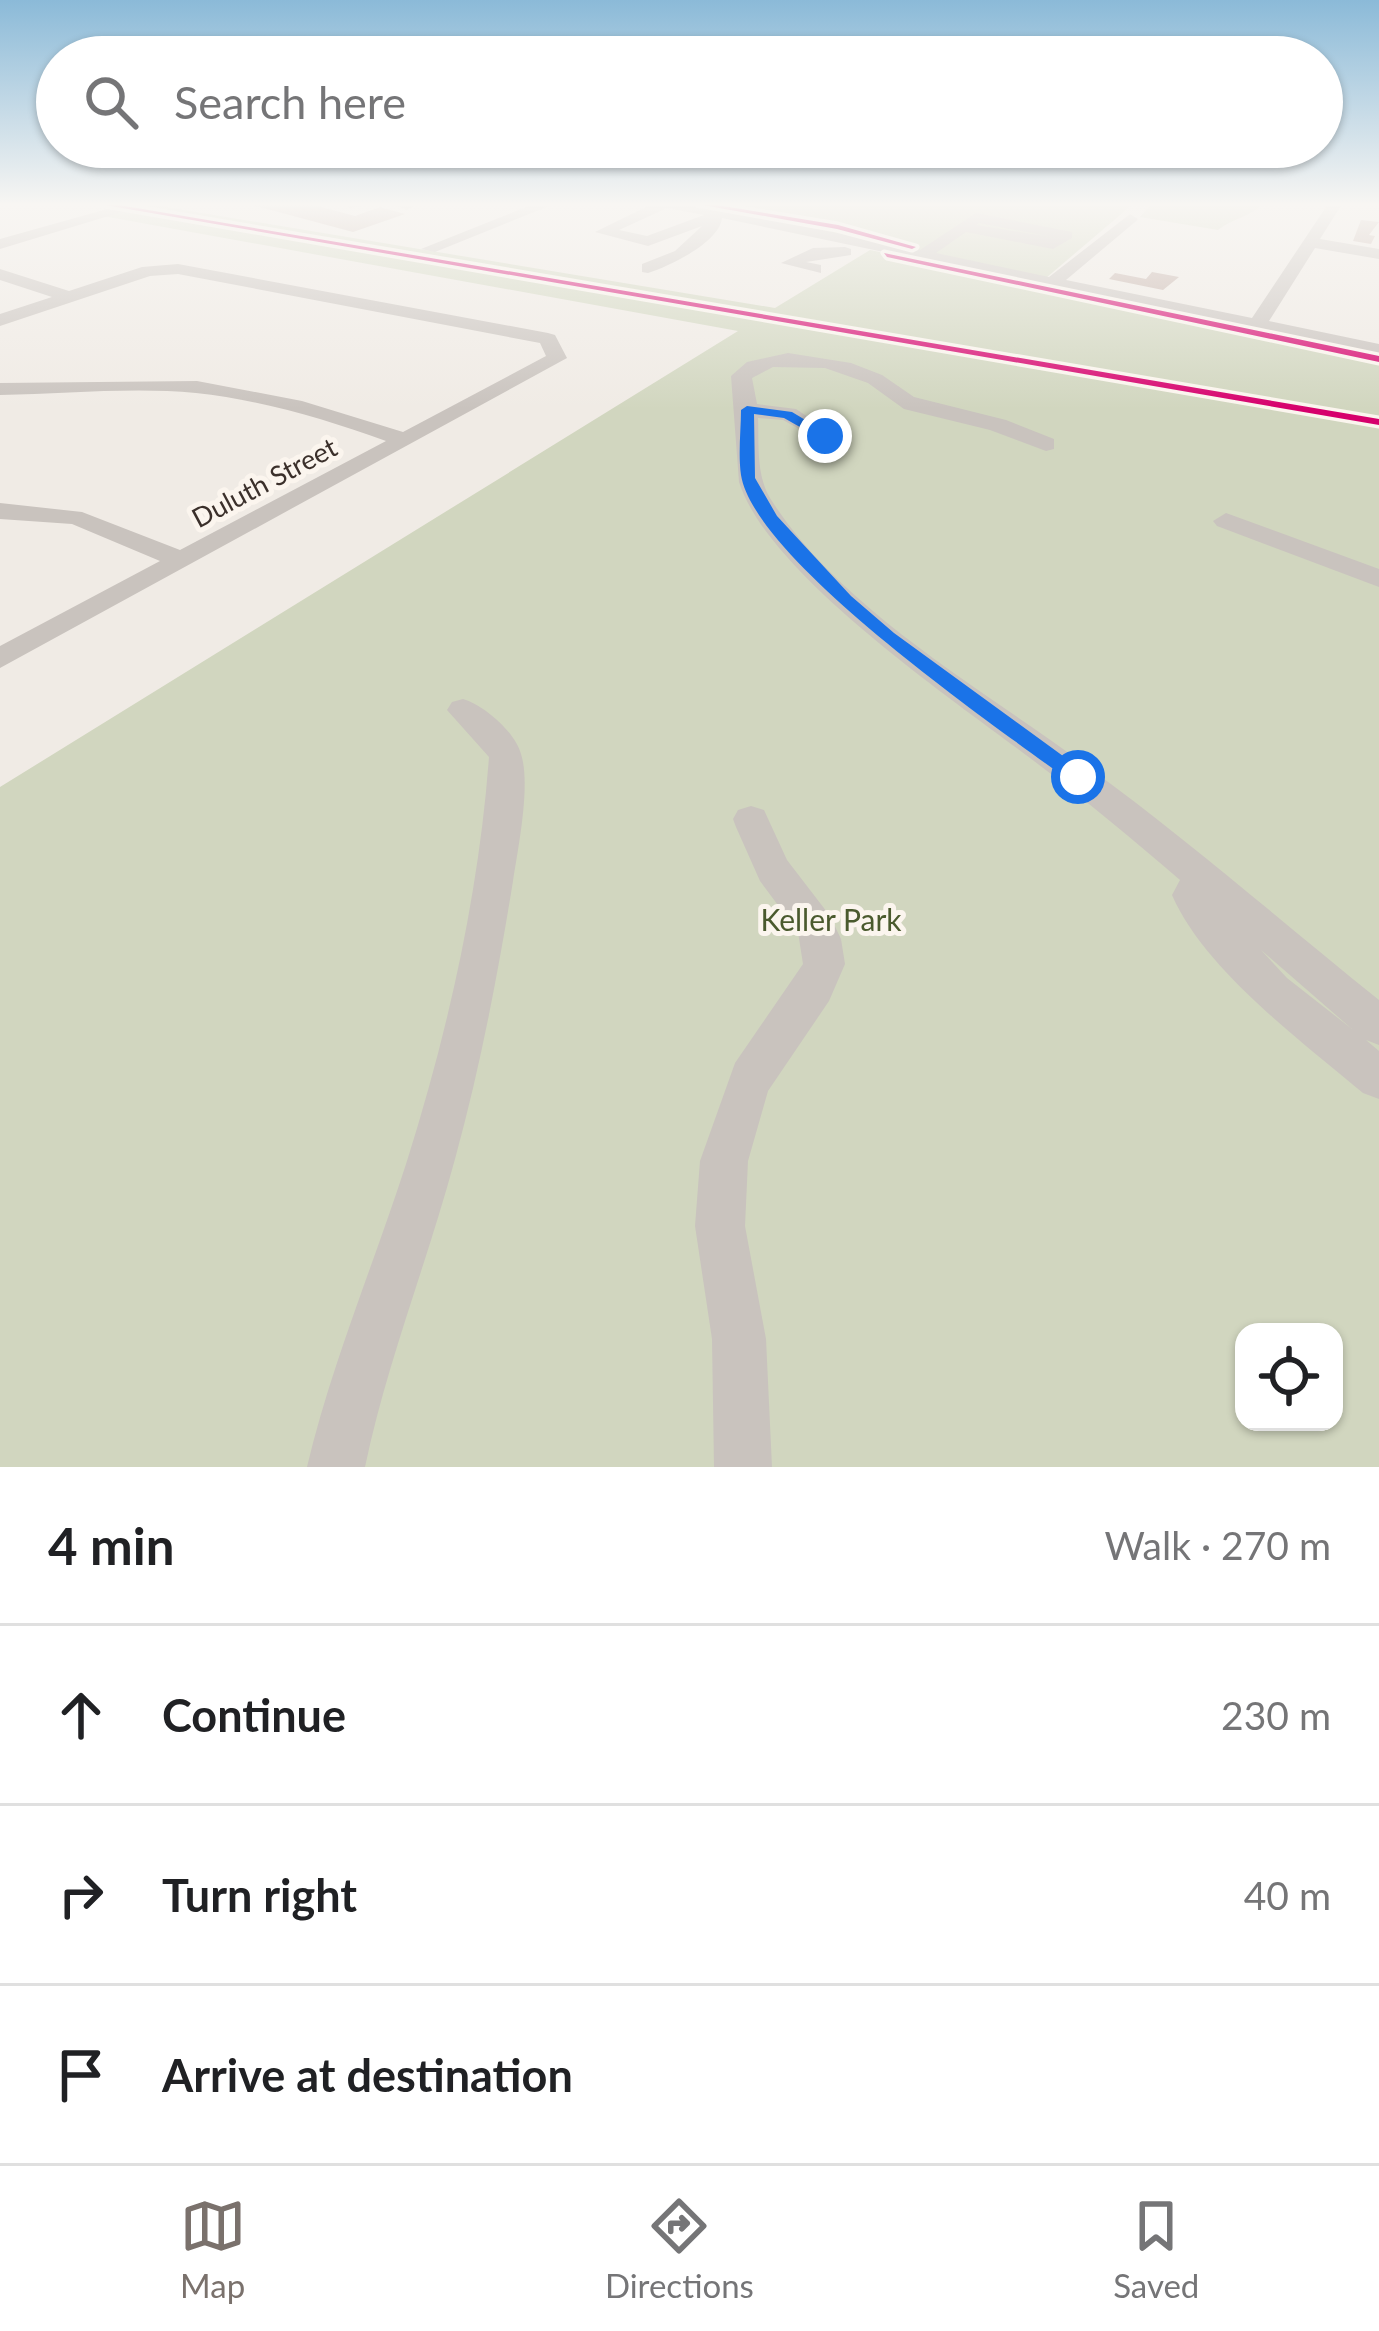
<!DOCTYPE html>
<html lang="en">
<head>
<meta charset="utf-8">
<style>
  :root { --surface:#fff; --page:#f2f2f2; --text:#202124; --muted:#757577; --line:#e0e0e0; --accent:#7a716c }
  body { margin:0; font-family:Lato,sans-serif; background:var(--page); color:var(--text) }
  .controls { position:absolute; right:36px; bottom:36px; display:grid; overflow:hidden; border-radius:24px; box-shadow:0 3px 9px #0004 }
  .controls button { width:108px; height:108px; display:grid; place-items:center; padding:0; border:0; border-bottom:3px solid var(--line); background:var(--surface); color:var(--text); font:60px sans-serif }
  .stop { position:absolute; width:36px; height:36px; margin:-27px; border:9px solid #1a73e8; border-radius:50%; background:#fff }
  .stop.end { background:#1a73e8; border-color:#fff; box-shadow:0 3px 12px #0008 }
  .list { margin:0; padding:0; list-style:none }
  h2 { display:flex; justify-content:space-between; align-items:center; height:156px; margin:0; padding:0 48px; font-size:51px }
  h2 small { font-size:39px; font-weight:400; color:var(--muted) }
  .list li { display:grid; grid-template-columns:78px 1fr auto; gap:36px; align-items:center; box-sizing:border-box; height:180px; padding:0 48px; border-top:3px solid var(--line) }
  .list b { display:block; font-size:45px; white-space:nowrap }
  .list em { font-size:39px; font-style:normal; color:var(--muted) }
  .icon { flex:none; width:66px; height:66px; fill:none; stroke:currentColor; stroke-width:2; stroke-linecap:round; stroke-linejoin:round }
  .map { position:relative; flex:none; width:1379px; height:1467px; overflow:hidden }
  .search { position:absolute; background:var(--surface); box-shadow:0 3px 9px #0004; left:36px; right:36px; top:36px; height:132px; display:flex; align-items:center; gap:30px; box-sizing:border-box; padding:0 42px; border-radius:66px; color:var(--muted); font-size:45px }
  .sheet { height:696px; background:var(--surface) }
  nav { display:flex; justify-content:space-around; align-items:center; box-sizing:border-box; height:168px; border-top:3px solid var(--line); background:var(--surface); font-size:33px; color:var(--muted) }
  nav a { display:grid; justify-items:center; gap:6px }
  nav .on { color:var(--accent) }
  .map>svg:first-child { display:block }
</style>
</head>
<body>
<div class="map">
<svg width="1379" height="1467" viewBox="0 0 1379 1467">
  <rect width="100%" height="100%" fill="#f0ebe5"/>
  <path fill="#d1d6bf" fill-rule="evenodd" d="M148,204L775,308L870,250L1379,357V1467H0V787L738,331L103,216ZM1244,1332H1334V1422H1244Z
    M686,204H1133L1046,278Z
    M1151,204H1263C1250,217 1233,218 1218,230L1140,217Z"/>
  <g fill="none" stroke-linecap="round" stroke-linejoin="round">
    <path stroke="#a1c2c1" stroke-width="3" d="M807,204H840"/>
  </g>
  <path fill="#c3afa7" d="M310,204L355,216L380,207L405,214L353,232L252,205Z
    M1361,220L1379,222L1369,235L1375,236L1371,244L1353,241Z
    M1152,272L1179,277L1163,290L1109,279L1115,273L1146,279Z"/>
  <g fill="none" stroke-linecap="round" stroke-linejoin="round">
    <path fill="#c9c3be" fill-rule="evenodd" d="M125,204H148L0,249V239Z
      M343,204H373L350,208Z
      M392,204H413L414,206L407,210Z
      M534,204H554L435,252L421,249Z
      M652,204H694L920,250L976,213L1072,232V238L1053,249L966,232L936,253L1049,277L1130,214L1138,219L1135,222L1066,280L1252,318L1328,204H1342L1320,239L1379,249V259L1315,248L1269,321L1379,344V356L722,218C720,241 673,265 648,273L642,272V264L675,251L702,226L648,246L595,232ZM667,208L704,215L647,236L619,230ZM979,223L1052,237L976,225Z
      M845,247L851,249V255L806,262L821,265V273L781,263L813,248Z
      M178,264L548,333L555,335L567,358L0,668V646L160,561L72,524L0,519V503L82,512L180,550L386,441C325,419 261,400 196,393C131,387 65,394 0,395V383L197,381L302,401L403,432L546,356L540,343L178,274L150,276L0,326V314L52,297L0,280V269L69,291L142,267Z
      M788,353L851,363L882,375L914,397L1006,420L1054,439V449L1046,451L990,430L904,409L868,383L825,368L773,367L752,378L757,404L796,409L836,436L825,443L783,420L758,418C759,443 756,475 770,498C840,610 983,689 1088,767C1188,840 1282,922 1379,1000V1045L1366,1040L1379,1051V1099L1363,1093C1301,1041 1204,969 1172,895L1180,880C1131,838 1082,797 1030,758C952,699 768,574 739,482L731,376L747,362ZM1261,950L1352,1029L1287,978Z
      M1226,513L1379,569V587L1217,526L1213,521Z
      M463,699C484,705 515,732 521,754C531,785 518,848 513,881C498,974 480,1068 455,1159C427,1263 387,1362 365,1467H307C332,1362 374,1264 407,1161C448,1031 479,893 489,757L447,710L452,702Z
      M751,806L764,810L787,860L830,916L841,939L845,964L829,1001L768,1091L748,1161L745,1226L766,1339L772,1467H714L712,1339L695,1226L700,1161L735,1063L803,964L798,932L760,881L736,827L733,819L738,810Z"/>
    <g stroke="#fbf5ee" stroke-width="7">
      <path id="cycleway" d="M99,204H113L1379,419V425Z
        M697,204H711L838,225L916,247L912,249L837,229Z
        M884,253L1379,356V362L887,257Z"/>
    </g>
    <use href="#cycleway" fill="#d6006c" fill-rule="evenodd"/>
  </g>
  <linearGradient id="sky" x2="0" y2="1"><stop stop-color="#8bbad8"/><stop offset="0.5" stop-color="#f8f6f3"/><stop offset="1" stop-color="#f8f6f3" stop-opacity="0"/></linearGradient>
  <rect width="1379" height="409" fill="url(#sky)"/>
  <path fill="#1a73e8" d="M747,406L792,412L832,436L821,439L784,418L754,414L755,478L777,516L851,596L894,633L1085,772V782H1071C997,727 755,561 741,475C738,454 741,430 741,410Z"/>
  <g text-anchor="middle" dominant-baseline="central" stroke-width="10" stroke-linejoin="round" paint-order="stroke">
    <g font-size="27" fill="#3b302b" stroke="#fbf5ee">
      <text transform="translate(264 482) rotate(-28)">Duluth Street</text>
    </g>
    <g font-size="30" fill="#4a5a2e" stroke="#fbf5ee">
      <text x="831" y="919">Keller Park</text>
    </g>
  </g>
</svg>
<div class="controls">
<button><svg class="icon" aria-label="locate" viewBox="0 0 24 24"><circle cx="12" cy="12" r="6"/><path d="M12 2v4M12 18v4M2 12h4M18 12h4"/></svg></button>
</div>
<div class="stop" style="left:1078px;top:777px"></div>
<div class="stop end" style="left:825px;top:436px"></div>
<div class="search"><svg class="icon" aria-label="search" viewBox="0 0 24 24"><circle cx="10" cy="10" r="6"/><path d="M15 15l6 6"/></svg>Search here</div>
</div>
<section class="sheet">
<h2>4 min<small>Walk · 270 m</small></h2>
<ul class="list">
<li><svg class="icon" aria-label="ahead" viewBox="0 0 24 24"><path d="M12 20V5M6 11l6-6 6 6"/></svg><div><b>Continue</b></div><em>230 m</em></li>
<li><svg class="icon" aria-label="right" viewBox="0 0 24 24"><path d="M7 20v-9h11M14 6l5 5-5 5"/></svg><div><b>Turn right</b></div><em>40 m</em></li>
<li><svg class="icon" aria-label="arrive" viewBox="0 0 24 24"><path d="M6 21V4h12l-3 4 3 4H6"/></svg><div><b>Arrive at destination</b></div></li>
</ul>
</section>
<nav>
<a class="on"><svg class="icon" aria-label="map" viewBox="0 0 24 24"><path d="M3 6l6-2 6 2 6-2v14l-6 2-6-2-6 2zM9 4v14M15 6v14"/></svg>Map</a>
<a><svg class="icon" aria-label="directions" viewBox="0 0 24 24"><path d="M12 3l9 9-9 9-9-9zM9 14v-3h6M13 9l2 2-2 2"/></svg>Directions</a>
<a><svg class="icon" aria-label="saved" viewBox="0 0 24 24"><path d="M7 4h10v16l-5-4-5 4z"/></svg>Saved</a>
</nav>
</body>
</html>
